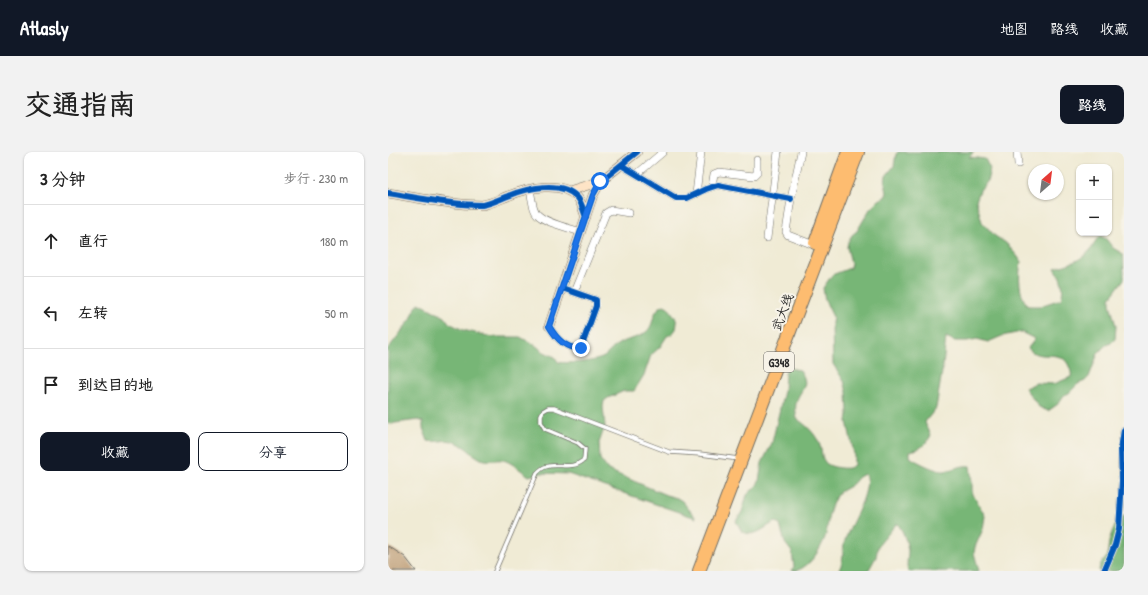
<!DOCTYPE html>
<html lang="zh">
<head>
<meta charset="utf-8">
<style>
  :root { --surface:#fff; --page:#f2f2f2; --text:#222; --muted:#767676; --line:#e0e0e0; --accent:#111827 }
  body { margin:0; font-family:"Patrick Hand","LXGW WenKai TC",sans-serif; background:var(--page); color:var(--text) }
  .controls { position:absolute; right:12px; top:12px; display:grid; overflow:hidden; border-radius:8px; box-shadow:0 1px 3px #0004 }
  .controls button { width:36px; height:36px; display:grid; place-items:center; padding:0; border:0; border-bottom:1px solid var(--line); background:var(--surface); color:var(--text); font:20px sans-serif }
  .compass { position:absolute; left:640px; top:12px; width:36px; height:36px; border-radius:50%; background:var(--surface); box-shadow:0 1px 3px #0004; rotate:28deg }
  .stop { position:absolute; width:12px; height:12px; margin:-9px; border:3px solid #1a73e8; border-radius:50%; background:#fff }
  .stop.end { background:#1a73e8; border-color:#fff; box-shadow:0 1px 4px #0008 }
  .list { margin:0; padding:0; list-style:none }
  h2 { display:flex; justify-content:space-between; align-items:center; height:52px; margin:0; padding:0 16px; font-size:17px }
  h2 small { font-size:13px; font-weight:400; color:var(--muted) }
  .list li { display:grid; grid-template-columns:26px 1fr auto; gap:12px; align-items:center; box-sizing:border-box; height:72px; padding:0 16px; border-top:1px solid var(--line) }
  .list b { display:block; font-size:15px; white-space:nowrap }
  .list em { font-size:13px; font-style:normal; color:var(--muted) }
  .actions { display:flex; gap:8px; padding:12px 16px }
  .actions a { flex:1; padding:9px 0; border:1px solid var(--accent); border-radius:8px; text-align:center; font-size:14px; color:var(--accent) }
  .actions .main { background:var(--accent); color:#fff }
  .icon { flex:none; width:22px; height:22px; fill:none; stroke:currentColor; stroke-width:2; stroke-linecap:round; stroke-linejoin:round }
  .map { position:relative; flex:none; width:736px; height:419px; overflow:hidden; border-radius:8px }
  header { display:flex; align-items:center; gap:24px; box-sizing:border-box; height:56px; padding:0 20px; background:var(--accent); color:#fff }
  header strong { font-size:19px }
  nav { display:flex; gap:22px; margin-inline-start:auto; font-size:14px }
  .intro { display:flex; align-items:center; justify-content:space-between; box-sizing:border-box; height:96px; padding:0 24px }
  h1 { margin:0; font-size:28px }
  .button { padding:10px 18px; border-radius:8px; background:var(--accent); color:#fff; font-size:14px; font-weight:700 }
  main { display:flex; gap:24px; padding:0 24px }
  aside { flex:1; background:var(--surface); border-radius:8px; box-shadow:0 1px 3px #0004 }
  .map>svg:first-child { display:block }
</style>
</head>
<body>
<header>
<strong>Atlasly</strong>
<nav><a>地图</a><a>路线</a><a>收藏</a></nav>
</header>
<div class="intro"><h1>交通指南</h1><a class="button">路线</a></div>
<main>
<aside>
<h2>3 分钟<small>步行 · 230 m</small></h2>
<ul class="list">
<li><svg class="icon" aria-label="ahead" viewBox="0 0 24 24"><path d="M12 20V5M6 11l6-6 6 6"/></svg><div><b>直行</b></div><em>180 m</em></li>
<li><svg class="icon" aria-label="left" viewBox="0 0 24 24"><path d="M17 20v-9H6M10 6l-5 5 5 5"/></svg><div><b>左转</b></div><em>50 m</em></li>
<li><svg class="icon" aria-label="arrive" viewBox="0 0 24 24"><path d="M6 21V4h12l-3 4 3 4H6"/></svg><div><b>到达目的地</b></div></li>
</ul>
<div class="actions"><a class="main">收藏</a><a>分享</a></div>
</aside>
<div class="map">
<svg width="736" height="419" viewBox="0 0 736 419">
  <rect width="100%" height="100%" fill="#f7f3e8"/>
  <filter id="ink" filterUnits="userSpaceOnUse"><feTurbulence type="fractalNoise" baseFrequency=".025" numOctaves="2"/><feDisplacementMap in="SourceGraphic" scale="8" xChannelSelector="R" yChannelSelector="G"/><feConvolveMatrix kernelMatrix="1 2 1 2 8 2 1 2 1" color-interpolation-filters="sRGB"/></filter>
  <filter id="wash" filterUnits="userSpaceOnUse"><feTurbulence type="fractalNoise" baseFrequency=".012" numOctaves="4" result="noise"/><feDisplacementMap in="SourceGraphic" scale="16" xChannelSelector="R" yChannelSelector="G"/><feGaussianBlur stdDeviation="0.9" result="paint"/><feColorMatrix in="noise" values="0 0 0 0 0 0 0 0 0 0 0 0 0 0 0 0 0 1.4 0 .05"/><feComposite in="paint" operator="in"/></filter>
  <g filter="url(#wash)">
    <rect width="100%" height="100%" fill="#f0ebd5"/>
    <path fill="#77b676" stroke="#517050" d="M510,0H586L581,5L597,7L602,17L599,30L592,38L588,49L594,70L607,84L618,91L630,105L633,110C630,124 631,144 640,154H652L673,147C677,136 673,125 667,116C680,112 694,109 703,97C707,92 706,89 712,84L718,87L725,96L735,102L736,127L722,146V152L728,174L727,187L723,191L718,193L710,201L701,225L697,229L690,232L681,241L676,243L670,252L660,259L651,255L637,236L648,231L666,232L683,225C684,220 682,217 680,212C671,196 650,210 640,196L647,187L633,180L614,184L600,190L589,187L579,189H567L558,185L555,214L548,256L537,270L539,276L543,283C538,293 533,297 522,299V305C529,310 549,320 557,319C566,317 573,313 582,314L584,330V343L588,347L597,364L595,377L587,395L586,401L591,419H520C518,412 520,406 520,399C519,390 515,378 509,371L490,394L488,405L480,419H450C456,411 454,402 456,392C460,373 485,341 477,322C468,325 469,329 463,333C458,337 452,338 448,344C444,352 440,361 440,370C439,375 439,378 438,382C434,396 420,419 404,419L406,415L404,400L397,391L392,373L388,370C375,375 369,386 354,380L348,369L354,360L359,343L369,333L371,329L374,311L384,291L396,239L397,220L400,216L412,218C423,235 412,236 408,251C407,256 408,262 409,267C420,274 431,285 433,298C434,302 434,307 437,310C440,315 455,317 460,316C463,316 464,314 466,313V302L459,269L460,263L459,240L456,229L445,212L444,171L445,165L437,148L435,136L444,123L462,116L463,111L459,95L460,90L464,83L469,79L482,57L491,48L497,45L499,41L497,30L498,24L506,14L508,2Z
      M31,151L57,165L61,171L75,178L104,185H132L147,193L156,200L167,205L170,210C178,212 208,210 216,205C221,201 226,194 232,191C240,187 251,186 258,180C268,172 262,159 276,153L280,155L287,165L289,171L288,177L284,182L279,184L272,195L263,203L256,223L246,239H236L220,246L216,249L215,255L217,274L211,291L212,307L220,318L278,343L289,346L294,349L308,366L180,322L154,321L141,324C135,320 122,309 115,308C107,307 101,310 93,307C83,302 76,292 64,289C56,287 48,291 40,289L35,276V270L30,268L0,272V197L23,167L27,157Z
      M736,363V419H711C712,410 713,412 718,406C720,401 720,395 721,390C723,380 728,371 736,363Z"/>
    <g id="blocks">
      <path fill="#c1a17b" d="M0,394L17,405L28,419H0Z"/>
    </g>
  </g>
  <g filter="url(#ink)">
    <use href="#blocks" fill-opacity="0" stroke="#706e66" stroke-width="1"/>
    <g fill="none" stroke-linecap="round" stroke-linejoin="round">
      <g stroke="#706e66" stroke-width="5">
        <path id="lane" d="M107,419L149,321C151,319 154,316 157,315C171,310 182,319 196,308L197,297L190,291L157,277L153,270V263L155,259L160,256H166L281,300L312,302L351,307"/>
      </g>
      <g stroke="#706e66" stroke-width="8">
        <path id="street" d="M413,0L403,47L398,80L400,83L426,93
          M629,0L630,12
          M233,13L288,46H299L318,37L330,33L403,47
          M249,22L275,0
          M324,34L326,22L331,20L366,24L369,21V8
          M142,38C144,45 144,57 149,62C157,71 181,76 193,80
          M308,42L313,0
          M379,86L390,0
          M186,140L218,61L223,58L241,61
          M161,174C168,186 179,198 193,196L208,154V148L174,136
          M716,419L727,393L731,377L734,329L733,297L736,278"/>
      </g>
      <g stroke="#706e66" stroke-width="10">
        <path id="secondary" d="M181,39L213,29
          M0,41C30,46 64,53 94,53C102,52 112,47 120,44C139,36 173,28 189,45C194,50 195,59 198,65
          M161,174L205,43L213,29L249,0"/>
      </g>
      <g stroke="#706e66" stroke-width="14">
        <path id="highway" d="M427,91L460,0
          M311,419L470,0"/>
      </g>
      <use href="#lane" stroke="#fff" stroke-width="3.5"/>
      <use href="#street" stroke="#fff" stroke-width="7"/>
      <use href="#secondary" stroke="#fee4c6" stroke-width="9"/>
      <use href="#highway" stroke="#fdbc70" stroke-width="12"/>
      <g stroke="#f7f3e8" stroke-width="8">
        <path id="cycleway" d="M233,13L288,46H299L318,37L330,33L403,47
          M0,41C30,46 64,53 94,53C102,52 112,47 120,44C139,36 173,28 189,45C194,50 195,59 198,65
          M174,136L208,148V154L193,196C179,198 168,186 161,174L205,43L213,29L249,0
          M716,419L727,393L731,377L734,329L733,297L736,278"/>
      </g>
      <use href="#cycleway" stroke="#0057b8" stroke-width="6"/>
    </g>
  </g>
  <g fill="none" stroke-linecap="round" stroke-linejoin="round" filter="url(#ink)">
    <path stroke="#1a73e8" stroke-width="5" d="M193,196C179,198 168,186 161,174L205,43L212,29"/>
  </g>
  <g text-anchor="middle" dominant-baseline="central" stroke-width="4" stroke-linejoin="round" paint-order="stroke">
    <rect fill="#f7f3e8" stroke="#686764" stroke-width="1" x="376" y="200" width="30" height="20" rx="3"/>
    <g font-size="12" font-weight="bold" fill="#2b2b2b">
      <text x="391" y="210">G348</text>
    </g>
    <g font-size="13" fill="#2b2b2b" stroke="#f7f3e8">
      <text transform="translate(394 160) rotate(-69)">武大线</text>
    </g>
  </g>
</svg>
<div class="controls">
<button>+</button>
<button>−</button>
</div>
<svg class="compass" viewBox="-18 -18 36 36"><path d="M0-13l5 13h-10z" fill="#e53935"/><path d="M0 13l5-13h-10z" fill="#767676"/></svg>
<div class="stop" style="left:212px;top:29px"></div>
<div class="stop end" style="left:193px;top:196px"></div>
</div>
</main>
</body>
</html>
